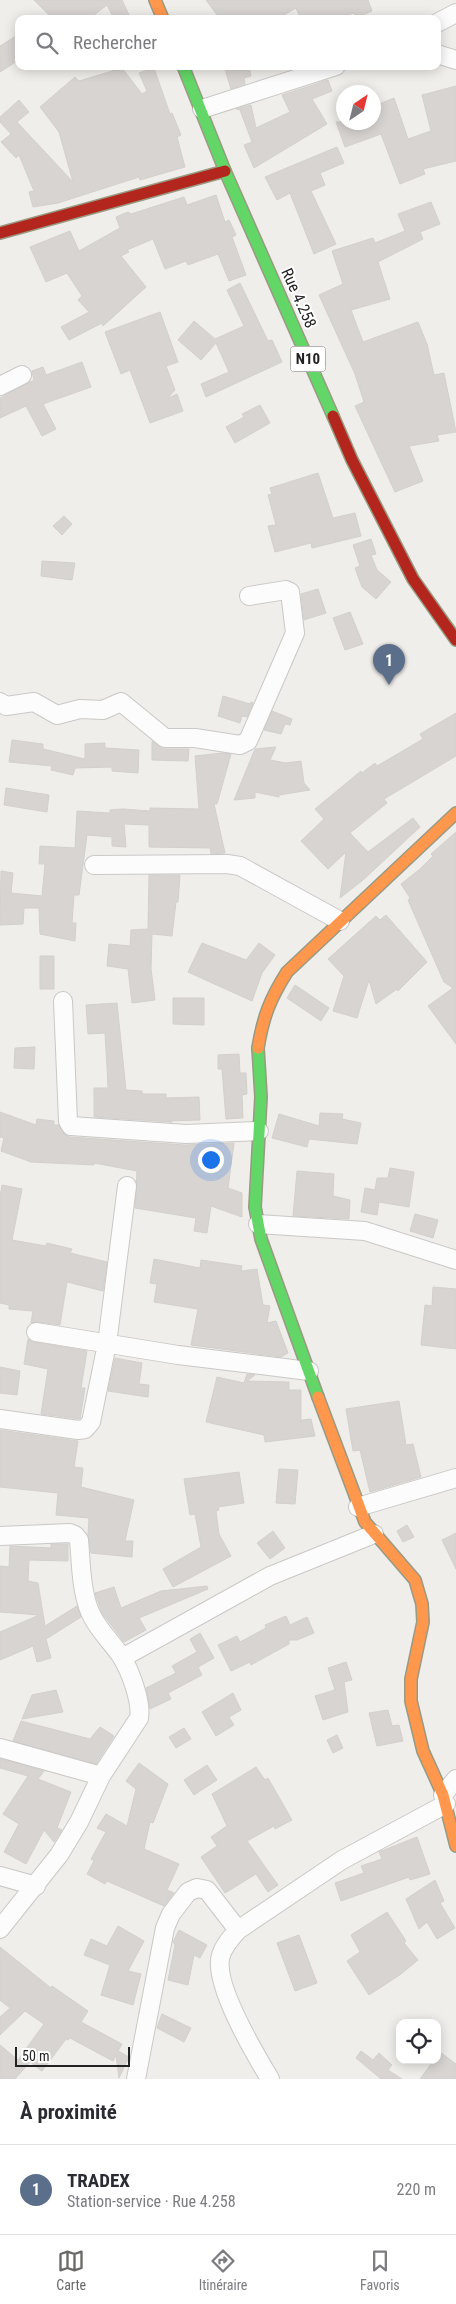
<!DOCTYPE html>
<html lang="fr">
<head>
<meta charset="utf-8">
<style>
  :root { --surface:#fff; --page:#f7f7f7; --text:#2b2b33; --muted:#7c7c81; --line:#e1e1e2; --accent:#6a6968 }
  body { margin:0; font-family:"Roboto Condensed",sans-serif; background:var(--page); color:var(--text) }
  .controls { position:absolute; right:15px; bottom:15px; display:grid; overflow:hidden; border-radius:10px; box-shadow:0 2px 12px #0003 }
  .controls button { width:45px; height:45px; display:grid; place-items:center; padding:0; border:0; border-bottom:1px solid var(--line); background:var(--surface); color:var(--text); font:25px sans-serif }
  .compass { position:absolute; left:336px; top:85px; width:45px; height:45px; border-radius:50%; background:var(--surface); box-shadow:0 2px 12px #0003; rotate:35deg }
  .scale { position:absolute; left:15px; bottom:12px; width:115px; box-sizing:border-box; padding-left:5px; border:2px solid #222; border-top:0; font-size:14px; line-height:18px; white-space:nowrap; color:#222; -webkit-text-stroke:4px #fff; paint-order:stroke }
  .you { position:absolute; left:210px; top:1159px; width:18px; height:18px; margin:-12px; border:4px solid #fff; border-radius:50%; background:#1a73e8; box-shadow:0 0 0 8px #1a73e833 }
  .badge { display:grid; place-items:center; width:32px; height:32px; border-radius:50%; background:var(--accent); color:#fff; font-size:16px; font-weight:700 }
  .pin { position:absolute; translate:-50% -41px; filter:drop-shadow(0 1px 2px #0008) }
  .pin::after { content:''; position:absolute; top:26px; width:18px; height:15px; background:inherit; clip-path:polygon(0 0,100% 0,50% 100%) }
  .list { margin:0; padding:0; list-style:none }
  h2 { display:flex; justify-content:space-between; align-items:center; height:65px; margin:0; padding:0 20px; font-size:21px }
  h2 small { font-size:16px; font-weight:400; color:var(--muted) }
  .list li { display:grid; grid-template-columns:32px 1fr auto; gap:15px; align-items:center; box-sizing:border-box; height:90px; padding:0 20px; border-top:1px solid var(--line) }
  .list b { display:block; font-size:19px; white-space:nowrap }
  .list p { margin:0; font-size:16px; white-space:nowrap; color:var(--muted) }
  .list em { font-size:16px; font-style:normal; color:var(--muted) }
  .icon { flex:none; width:28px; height:28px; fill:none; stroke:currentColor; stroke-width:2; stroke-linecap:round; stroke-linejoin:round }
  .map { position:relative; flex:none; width:456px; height:2079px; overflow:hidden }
  .search { position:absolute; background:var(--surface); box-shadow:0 2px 12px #0003; left:15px; right:15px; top:15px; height:55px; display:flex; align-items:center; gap:12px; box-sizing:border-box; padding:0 18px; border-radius:10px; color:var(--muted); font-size:19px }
  .sheet { height:155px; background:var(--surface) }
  nav { display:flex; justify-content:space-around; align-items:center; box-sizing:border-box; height:70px; border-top:1px solid var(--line); background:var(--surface); font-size:14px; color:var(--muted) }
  nav a { display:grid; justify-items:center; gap:2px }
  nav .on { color:var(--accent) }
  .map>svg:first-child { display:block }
</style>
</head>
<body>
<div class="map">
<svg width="456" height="2079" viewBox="0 0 456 2079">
  <rect width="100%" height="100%" fill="#f0eeeb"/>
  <path fill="#d7d4d2" stroke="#d3d0cc" d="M34,0H122L131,19H114L107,5L89,19H53Z
    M206,0H368L372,11L356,18L354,13L333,19H301L296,8L277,19H220Z
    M19,34V60L0,72V46Z
    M224,66H249L251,76L244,78L245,84L231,89Z
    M122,68L142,94L147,91L139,73L154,68L170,114L172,113L181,135L177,137L185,167L140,180L139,177L58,203L33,207L29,192L34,191L19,155L16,158L1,142L11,134L0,122V117L19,100L29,112L17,122L73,182L59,132L40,107L75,77L79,81Z
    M328,80L332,91L312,99L327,124L254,168L244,145L252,142L240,110L236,109L251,105L256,128L290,112L282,95Z
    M456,86V161L423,169L425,174L400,184L381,134L345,147L336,122H374V106L394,98L408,139L431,131L422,95Z
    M337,147L344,163L320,173L325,185L311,191L336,244L314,254L290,193L277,200L265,177Z
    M216,195L225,222L229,220L236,235L232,237L246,275L229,281L218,254L188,265L186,261L165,269L153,239L127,250L129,252L121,256L146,287L103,326L102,323L69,340L61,327L89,312L78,300L82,296L67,273L46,282L30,247L70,231L79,251L120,228L116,217L128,212L131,214L184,197L187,205Z
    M431,202L440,224L420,232L423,239L378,262L390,299L351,310L363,342L418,322L427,344L434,375L444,373L456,432L437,435L439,441L409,446L423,481L395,492L355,406L364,402L355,374L319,295L343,284L332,251L373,238L375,243L405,231L398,214Z
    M240,283L268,341L272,340L282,362L206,397L201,384L229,372L216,343L201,360L178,340L194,321L215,339L244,326L227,290Z
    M160,312L178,362L166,366L175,390L167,399L177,394L183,411L150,423L130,370L121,374L105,332Z
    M82,362L91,387L43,404L56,429L42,436L26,406L0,418V398L34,380L32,371L43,367L46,375Z
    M260,405L270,423L235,443L226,427L244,417L242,414Z
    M318,473L333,518L355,513L361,536L312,548L311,543L275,552L268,526L276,525L268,495L272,494L270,488Z
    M64,516L72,524L62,535L53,526Z
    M371,539L376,554L371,555L377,570L391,582L376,599L362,587L355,568L360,566L353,545Z
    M42,561L75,563L72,580L41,576Z
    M318,589L326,613L304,620L301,594Z
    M350,612L363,644L345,650L333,618Z
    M223,696L250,704L251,702L253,703L247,717L242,716L240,723L218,716Z
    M272,711L292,719L290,725L285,724L281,734L264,730Z
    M456,713V756L384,799L387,803L350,833L368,852L413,818L420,827L363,880L340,898L346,852L328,869L301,841L324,819L315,809L361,771L362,773L375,763L377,766L423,739L420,734Z
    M12,740L43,744V749L85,759V744L105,743V748L139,750L138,773L112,771V767L75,768L73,775L51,770L52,766L9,762Z
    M152,741L164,749H189L188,761L152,760Z
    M276,747L270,760L286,763L301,761L304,783L310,790L279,795V797L255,792V798L234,800L255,749Z
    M222,753L231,754L217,804H214L225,853L211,854L210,848L149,847V825L124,824L126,847L112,846V837L87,835L79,895H74L72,923H76L75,941L40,934L39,908H24L23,924L0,925L1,871L13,873L11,893L42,896L45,864H39L40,846L75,848L77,811L110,813V810L123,809L150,811V808L199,809L195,756Z
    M6,788L49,795L47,812L4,805Z
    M456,832V1044L428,1006L453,988L444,982L408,900L410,898L401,884L420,869L433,856L431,854Z
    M149,875H180L178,902H176L172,936L152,934L151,969L155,1000L132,1003L128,969L107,966L109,944L130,946L131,930L148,929Z
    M386,915L427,962L398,991L397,989L376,1004L369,980L357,1018L333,1011L344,976L328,959L376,916L380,920Z
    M202,943L246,960L259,943L275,955L262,973L252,1001L188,972Z
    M40,956H54V989H40Z
    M295,985L329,1008L321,1021L287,998Z
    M173,998H204V1025L173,1024Z
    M117,1003L126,1090L142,1091V1094H166V1098L199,1097L200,1120L167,1121L172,1122L94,1117V1088H108L107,1067L105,1033L88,1034L86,1005Z
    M35,1047L34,1069L14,1068L15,1048Z
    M239,1054L240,1073H246L247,1094L242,1095L243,1118L226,1119L222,1069H218V1055Z
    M0,1112L36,1125L37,1119L54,1121V1125H59L65,1135L70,1137L185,1145L234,1143L228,1188L242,1193V1217L211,1206L207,1233L194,1231L196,1218L135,1208L137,1171L94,1163V1165L31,1162L1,1151L4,1138L0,1137Z
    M320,1113L343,1114L342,1119L361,1123L357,1144L309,1139L307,1147L272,1138L279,1114L319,1126Z
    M390,1168L414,1172L409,1207L379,1202L377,1215L361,1212L365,1188L375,1190L377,1178H388Z
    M297,1171L334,1174L333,1196L350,1200L349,1219L293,1216Z
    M2,1185L22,1189L12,1240L46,1246L47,1243L72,1249L70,1253L107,1262L103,1291L67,1282L60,1325L38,1322L31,1323L33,1311L9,1309V1305L0,1303V1197Z
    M415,1214L438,1220L433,1238L410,1231Z
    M154,1259L200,1268L201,1260L242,1266L241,1271L257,1269L263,1305L270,1306L267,1323L276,1321L288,1353L281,1357L191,1345L198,1309L154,1302L157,1284L150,1283Z
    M433,1287L456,1289V1349L421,1345L425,1305L432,1306Z
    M28,1339L34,1342L87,1351L81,1388H85L80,1419L41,1414L48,1369L24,1364Z
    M115,1358L142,1363L139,1384L149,1385L148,1397L108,1391Z
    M0,1367L20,1371L17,1395L0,1393Z
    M247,1374L255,1375L247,1381L289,1382V1390H301V1423L302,1420L311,1419L315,1436L265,1442L264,1435L206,1422L217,1377L244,1383Z
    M399,1401L406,1445L413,1444L421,1477L370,1492L360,1450L353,1451L346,1409Z
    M0,1430L78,1441L74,1467L83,1468L81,1487L134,1500L125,1541H133L132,1557L91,1553L88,1534L89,1518L56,1515L58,1493L0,1487Z
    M279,1469L298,1470L295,1504L276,1503Z
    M239,1472L244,1503L218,1507L219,1510L216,1511L219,1534L231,1556L173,1587L163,1569L201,1547L195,1514L190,1515L184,1479Z
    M407,1525L414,1537L403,1542L397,1531Z
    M273,1531L285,1548L270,1559L257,1543Z
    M456,1533V1569L442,1540Z
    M51,1544H68V1561L29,1560L28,1581L38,1583L45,1626L77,1606L81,1617L46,1639L51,1658L37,1662L33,1646L0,1660V1632L39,1615L0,1612V1566L9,1567L10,1546L51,1548Z
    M207,1586L208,1589L139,1618L146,1630L124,1642L102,1613L95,1593L114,1587L121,1608L161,1591Z
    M286,1616L290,1625L307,1617L314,1633L297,1640H289V1644L251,1665L250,1662L231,1671L218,1645L237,1636L240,1642L266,1628L265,1625Z
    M200,1633L214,1658L198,1667L202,1675L168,1693L171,1699L150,1709L146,1688L176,1673L172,1666L197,1652L190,1639Z
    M346,1662L352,1680L344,1682L348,1712L323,1720L315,1696L335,1690L328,1668Z
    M56,1690L63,1712L22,1719L32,1695Z
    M233,1693L241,1710L229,1717L234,1725L216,1736L202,1712Z
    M388,1710L392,1726L399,1725L403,1741L377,1746L369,1713Z
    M21,1721L90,1739L100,1727L114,1736L96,1764L13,1741Z
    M184,1728L191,1739L176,1748L169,1737Z
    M337,1735L343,1748L333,1753L327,1740Z
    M0,1759L44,1771L38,1779L71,1792L57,1828L62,1830L54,1842L44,1830L26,1864L4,1852L19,1824L3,1814L28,1776L0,1768Z
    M139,1763L168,1784L153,1823L150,1822L144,1849L179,1864L167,1890L174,1893L164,1906L107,1881L105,1884L87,1874L94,1861L91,1859L106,1832L97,1828L106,1814L127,1826L136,1789L126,1781Z
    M207,1765L217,1780L194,1795L184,1780Z
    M256,1767L265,1780L268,1778L292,1820L275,1829L274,1826L247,1841L278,1885L268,1892L256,1874L225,1893L201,1857L217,1846L211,1837L227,1826L212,1794Z
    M417,1837L430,1874L410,1880L409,1877L341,1901L335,1883L364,1873L361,1866L382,1859L379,1852Z
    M435,1880L444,1901L440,1903L455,1928L437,1939L427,1922L419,1929L406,1899Z
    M387,1912L406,1941L404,1943L418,1960L401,1974L369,1995L347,1961L360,1952L351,1935Z
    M118,1926L144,1941L128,1971L141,1974L133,2005L101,1995L110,1965L84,1955L91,1939L107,1946Z
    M179,1930L207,1945L200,1958L194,1955L188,1985L168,1980L175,1945L173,1942Z
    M299,1935L317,1983L295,1991L277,1943Z
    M0,1947L51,1988L52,1986L88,2011L81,2022L122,2044L118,2051L129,2057L119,2078L116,2055L113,2061L70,2038L68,2040L66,2039L42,2071L30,2062L15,2079H0V2045L18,2060L44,2024L25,2011L0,2035V2017L10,2008L0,2000Z
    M162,2014L191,2028L184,2042L157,2028Z
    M361,2051L373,2060L379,2053L392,2065L388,2070L402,2079H381L356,2058Z
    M440,2052L456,2064V2079H420L434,2060H437Z"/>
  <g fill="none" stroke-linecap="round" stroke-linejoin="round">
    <g stroke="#c9c8c7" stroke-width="20">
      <path id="street" d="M437,23L456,13
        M437,54L456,60
        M202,109L336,66
        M0,386L22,375
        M0,702L6,706L34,702L57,715L80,709L103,710L121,702L165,738H195L240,745L248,741L295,633L290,592L286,590L249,596
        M94,865L227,864L240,866L340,921
        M63,1001L68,1121L71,1126L186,1134L259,1131
        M258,1224L365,1231L456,1260
        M36,1332L178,1355L309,1371
        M0,1419L78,1430L85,1429L91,1422L107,1344L127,1186
        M358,1507L456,1478
        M0,1536L70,1533L75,1535L79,1540C81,1563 81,1590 90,1612C97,1629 111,1641 121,1656C130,1670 142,1702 139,1718L101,1776L79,1822L59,1855L0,1929
        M122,1658L270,1576L374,1534
        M0,1748L101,1776
        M443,1795L456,1779
        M0,1876L36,1886
        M136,2079L165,1928L171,1914L188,1892L197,1888L207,1890L238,1930
        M270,2079C255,2054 212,1982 221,1955C224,1945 231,1938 238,1930L342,1860L446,1804"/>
    </g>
    <g stroke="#999a82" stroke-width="14">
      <path id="fast" d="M183,66L225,171L333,416
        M258,1048L261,1097L255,1207L261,1239L318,1397"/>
    </g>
    <g stroke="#999a82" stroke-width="14">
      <path id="slow" d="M155,0L163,19
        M258,1048C263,1017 270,999 287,972L456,813
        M318,1397L365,1522L415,1580L422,1604L423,1622L411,1679V1701L423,1751L443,1795L456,1846"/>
    </g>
    <g stroke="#999a82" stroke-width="14">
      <path id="jam" d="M0,233L225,171
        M333,416L352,460L413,579L456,640"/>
    </g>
    <use href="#street" stroke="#fdfcfc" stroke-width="18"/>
    <use href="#fast" stroke="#63d668" stroke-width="11"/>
    <use href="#slow" stroke="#ff974d" stroke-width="11"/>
    <use href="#jam" stroke="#b3261e" stroke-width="11"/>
  </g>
  <g text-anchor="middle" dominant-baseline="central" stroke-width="4" stroke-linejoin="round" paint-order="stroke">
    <rect fill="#fff" stroke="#646464" stroke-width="1" x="290.5" y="346.5" width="35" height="25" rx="4"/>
    <g font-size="15" font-weight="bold" fill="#222">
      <text x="308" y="359">N10</text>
    </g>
    <g font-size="16" fill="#222" stroke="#fff">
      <text transform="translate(299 298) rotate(66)">Rue 4.258</text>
    </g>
  </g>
</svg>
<div class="controls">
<button><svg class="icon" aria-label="locate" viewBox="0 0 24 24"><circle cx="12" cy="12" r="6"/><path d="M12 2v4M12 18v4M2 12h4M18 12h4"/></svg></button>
</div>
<svg class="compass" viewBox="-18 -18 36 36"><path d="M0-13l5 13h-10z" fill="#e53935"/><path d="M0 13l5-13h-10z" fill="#7c7c81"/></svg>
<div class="scale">50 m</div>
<div class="you"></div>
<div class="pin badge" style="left:389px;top:685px;background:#5c6f8a">1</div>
<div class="search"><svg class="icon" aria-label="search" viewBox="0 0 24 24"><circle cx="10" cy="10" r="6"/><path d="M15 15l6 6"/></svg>Rechercher</div>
</div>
<section class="sheet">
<h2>À proximité<small></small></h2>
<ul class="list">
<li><span class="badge" style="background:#5c6f8a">1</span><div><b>TRADEX</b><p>Station-service · Rue 4.258</p></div><em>220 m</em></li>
</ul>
</section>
<nav>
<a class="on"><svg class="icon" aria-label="map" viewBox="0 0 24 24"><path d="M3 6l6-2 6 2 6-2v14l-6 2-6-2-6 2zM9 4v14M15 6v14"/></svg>Carte</a>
<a><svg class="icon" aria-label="directions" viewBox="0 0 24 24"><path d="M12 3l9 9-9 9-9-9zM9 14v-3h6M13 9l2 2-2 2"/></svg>Itinéraire</a>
<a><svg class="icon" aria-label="saved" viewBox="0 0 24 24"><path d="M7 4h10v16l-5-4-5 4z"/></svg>Favoris</a>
</nav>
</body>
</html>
